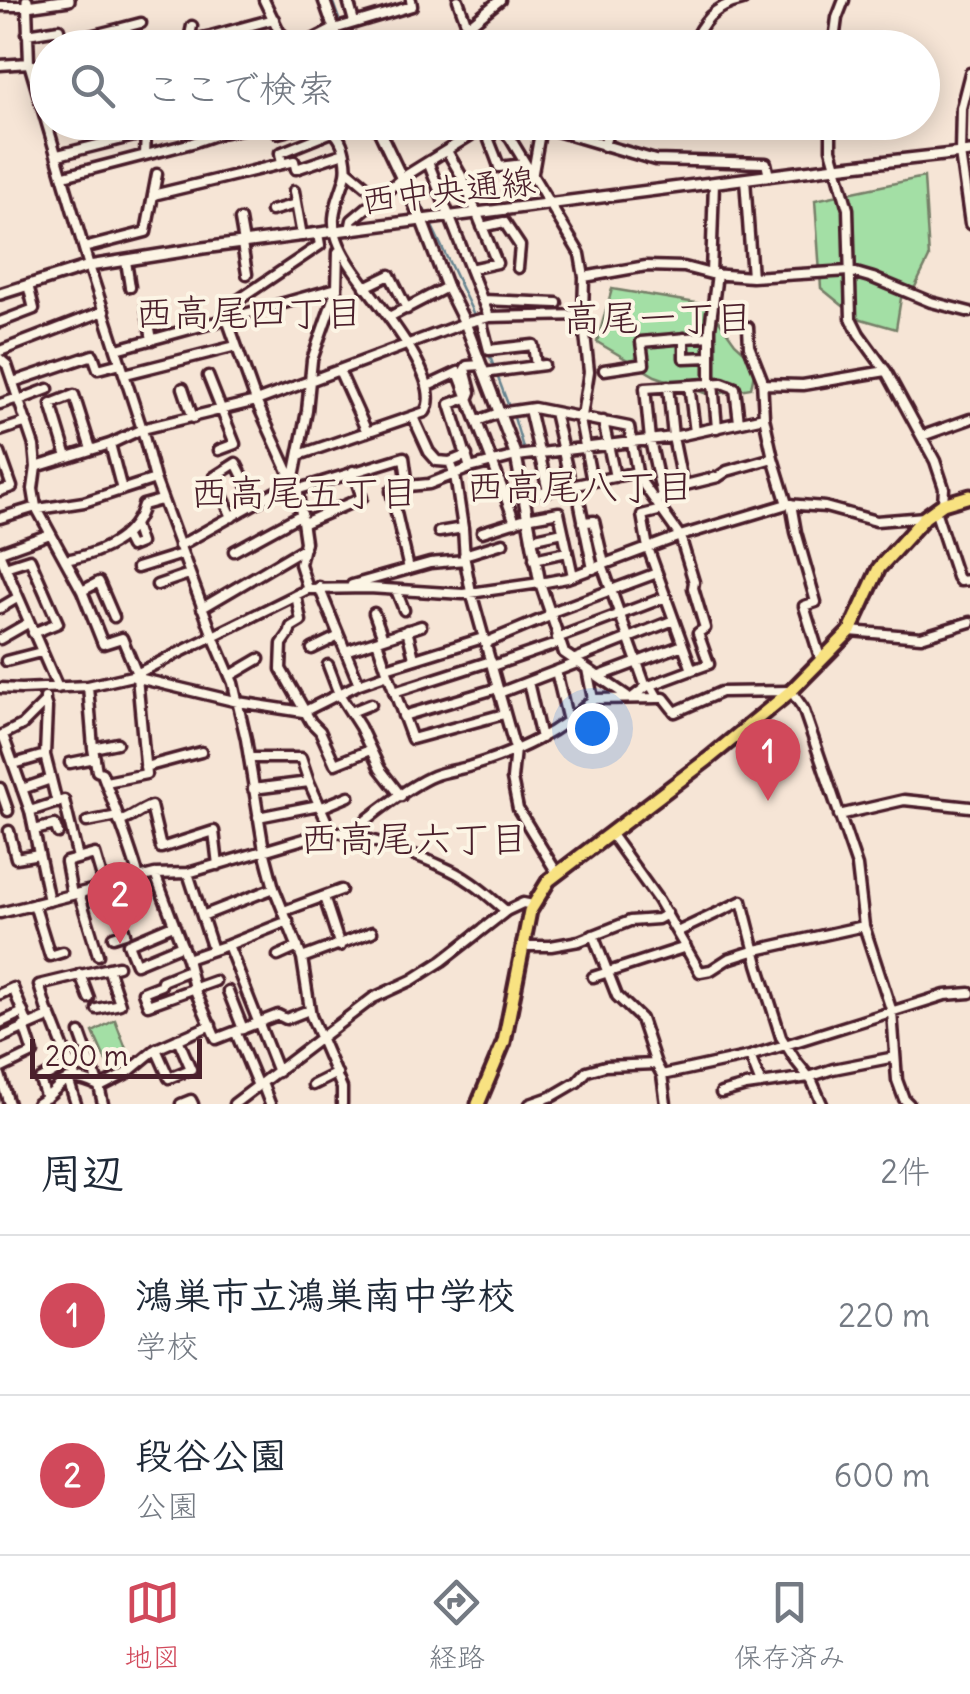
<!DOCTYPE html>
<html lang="ja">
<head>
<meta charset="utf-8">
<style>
  :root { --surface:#fff; --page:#f6f6f7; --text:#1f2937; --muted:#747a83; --line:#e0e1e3; --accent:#d1495b }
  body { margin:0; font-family:Delius,"Klee One",sans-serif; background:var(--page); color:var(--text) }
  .scale { position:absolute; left:30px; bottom:25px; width:172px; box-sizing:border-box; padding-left:10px; border:5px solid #4a1f2b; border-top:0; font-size:28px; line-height:35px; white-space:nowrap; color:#4a1f2b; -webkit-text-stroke:8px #fcf5e5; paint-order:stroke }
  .you { position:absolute; left:592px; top:728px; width:35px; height:35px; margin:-25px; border:8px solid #fff; border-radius:50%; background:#1a73e8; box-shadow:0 0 0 15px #1a73e833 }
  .badge { display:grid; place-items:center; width:65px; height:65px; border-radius:50%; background:var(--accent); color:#fff; font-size:32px; font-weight:700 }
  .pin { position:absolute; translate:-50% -82px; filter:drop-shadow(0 2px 5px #0008) }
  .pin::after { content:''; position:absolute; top:52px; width:35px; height:30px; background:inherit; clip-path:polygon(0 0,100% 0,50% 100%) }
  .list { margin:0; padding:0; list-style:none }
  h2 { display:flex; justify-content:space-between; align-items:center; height:130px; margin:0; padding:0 40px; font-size:42px }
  h2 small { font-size:32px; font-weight:400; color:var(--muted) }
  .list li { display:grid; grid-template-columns:65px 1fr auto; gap:30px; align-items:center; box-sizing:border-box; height:160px; padding:0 40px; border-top:2px solid var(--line) }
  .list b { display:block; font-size:38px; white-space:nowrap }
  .list p { margin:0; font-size:32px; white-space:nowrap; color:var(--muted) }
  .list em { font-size:32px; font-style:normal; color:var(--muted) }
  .icon { flex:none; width:55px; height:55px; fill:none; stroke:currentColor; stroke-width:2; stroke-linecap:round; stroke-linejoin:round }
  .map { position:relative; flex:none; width:970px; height:1104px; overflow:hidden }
  .search { position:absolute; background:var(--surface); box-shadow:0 5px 25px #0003; left:30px; right:30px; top:30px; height:110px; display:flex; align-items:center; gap:25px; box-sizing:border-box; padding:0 35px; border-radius:55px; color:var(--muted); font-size:38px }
  .sheet { height:450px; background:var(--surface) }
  nav { display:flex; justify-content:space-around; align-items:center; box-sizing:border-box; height:140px; border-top:2px solid var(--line); background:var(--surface); font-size:28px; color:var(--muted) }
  nav a { display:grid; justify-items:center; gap:5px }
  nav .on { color:var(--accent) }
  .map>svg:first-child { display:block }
</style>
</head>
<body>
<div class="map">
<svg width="970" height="1104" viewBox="0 0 970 1104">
  <rect width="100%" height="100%" fill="#f6e5d6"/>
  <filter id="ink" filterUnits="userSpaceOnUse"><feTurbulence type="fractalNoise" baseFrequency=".01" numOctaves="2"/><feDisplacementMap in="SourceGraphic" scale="20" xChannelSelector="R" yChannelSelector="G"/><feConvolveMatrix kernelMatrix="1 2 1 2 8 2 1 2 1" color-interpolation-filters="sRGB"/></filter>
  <g filter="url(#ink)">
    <path fill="#a3dfa5" stroke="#767f68" stroke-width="2.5" d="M924,177L929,258L915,287L901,298L896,329L858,318L821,288L815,200Z
      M612,289L708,305L735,343L756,362L751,388L710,395L655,376L597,342Z
      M115,1020L133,1067L114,1079L93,1032Z"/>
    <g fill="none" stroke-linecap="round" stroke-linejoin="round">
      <path stroke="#668490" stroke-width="2.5" d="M332,0L340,22
        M342,30L348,48
        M381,122L427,215
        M430,222L476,319
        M489,354L509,407
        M513,414L524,451"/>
      <g stroke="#4a1f2b" stroke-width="15">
        <path id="minor" d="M264,0L287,48
          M348,0L354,22
          M458,0L475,48
          M0,6H27L29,63L89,266L142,429L155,479L213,636L233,683L246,739L264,850L274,888L302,958L311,1016L342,1088V1104
          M467,27L500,0
          M27,34L59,29L62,43L118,29
          M121,48L118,29L141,23
          M156,48L211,36L274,19
          M187,48L192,26
          M222,48L282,34
          M297,48L334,29L412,6L411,0
          M690,48C703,21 712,7 743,0
          M833,48L837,18L844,0
          M0,65L29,63L48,70
          M970,73L961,108L960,153L970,224
          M196,122L203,129L219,132
          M340,122L341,125L347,122
          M496,122L510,138L580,254L584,277L583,315L589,372L582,416
          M526,122L655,160L766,163L769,176
          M831,122V149L848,209L851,318L859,334L886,371L935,461L944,488L943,504
          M485,127C488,141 495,153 499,167L524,164
          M278,133L319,122
          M604,146L611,122
          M447,151L462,177L497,263L470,269
          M58,155L146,133L145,155
          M428,162L489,317
          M282,164L280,153L332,132
          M347,170L379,197
          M64,176L192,143L221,133L277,122
          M532,178L541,127
          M745,179L752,277
          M294,191L302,236
          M153,195L294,161L296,169L344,153
          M271,211L296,204
          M240,220L244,243
          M482,227L504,222L520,246L518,268
          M350,230L352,220L402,178L492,122
          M318,234L320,245L225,309L227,319L337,288
          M242,244L247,274
          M84,248L146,232L157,174
          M126,261L130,287
          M711,274L714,183
          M584,277L646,266L684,267L711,274L752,277L849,271L873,278L931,302L970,312
          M365,287L390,275L407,309
          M482,300L557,303
          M146,306L152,340
          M389,317L447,287
          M481,319L489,350L533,345L536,366
          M0,322L34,309L28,285
          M748,327L749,346L762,379L764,417L773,458L787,504
          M684,338V358L710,357
          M117,349L227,319L256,401L298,493L305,542L300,564L308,589
          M0,351L104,311
          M0,359L7,365L34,446L36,467L33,489L36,507L82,591L103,644L122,638L137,674
          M481,365L467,366L465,369L471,392L469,397L450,404L470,468L516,456L673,437L764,417
          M339,370L367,432
          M604,370L644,364L641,342L710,336
          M484,373L544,365
          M125,374L236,346
          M208,376L235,444L219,450
          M13,382L93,355L98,369L121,363
          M713,383L717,428
          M710,384V328L717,274
          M763,384L803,385L886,371
          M689,385L695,432
          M428,386L458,372L515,522
          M668,386L673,437L683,486
          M183,388L193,418
          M19,400L48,389
          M0,404L18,398
          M529,409L548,491
          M554,412L571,486
          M579,415L592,482
          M413,417L429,452L437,461L450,462L467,455
          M477,421L499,413L534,408L629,427L637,472L643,484L680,536L694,582L693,588L705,628L698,633L709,664L692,670
          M603,421L615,477
          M0,431L27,422
          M922,436L970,419
          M110,444L122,490
          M0,453L12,487L0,491
          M299,455L425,412C447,378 366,292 348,261C340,248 333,233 334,218C335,202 343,189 346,174C348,164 344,145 338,137C334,131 326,127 320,122
          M67,457L51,404L74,395L91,449
          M450,462L455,475L463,528L465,560L471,592L515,749L512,779L518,809L557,873
          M36,467L110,444L142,429L256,401L465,323L489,317L583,315
          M296,490L404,457L408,486
          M661,491L718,477L727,471L773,458
          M524,496L637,472
          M655,501L662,496L650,440L645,388L722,383L735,388L739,422
          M791,504L796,532L816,602L804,606L821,661
          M580,505L593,569
          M38,509L84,502L155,479
          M935,510L957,577L960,581L970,580
          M232,517L214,477L236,463L256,503
          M0,518L36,507
          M583,522L594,521L604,564
          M304,523L362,498L353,471
          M439,532L463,528
          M482,532L526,518L559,512L573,576
          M124,535L130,547L140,543L134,525
          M531,539L563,532
          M179,546L293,482L307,411L312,360L337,288L338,252L341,250
          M234,551L302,514
          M0,552L50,534
          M0,555L58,688
          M464,555L503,543
          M534,559L567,552
          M65,560C98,554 134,540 143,505L161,500
          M602,565L646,687
          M5,567L30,559L58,623L33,633
          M137,568L182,554
          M409,569L391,491L408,486L429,484L470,468
          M540,583L564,653L627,696
          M157,585L189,574
          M352,585L430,563L465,560
          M319,587L359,684L388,674L386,668L483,638
          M396,590L404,610
          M82,591L99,582L114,617
          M296,595L301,621L291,627L289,634L282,644L281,669L311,722L320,731L335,764L370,750
          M0,608L17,598
          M202,608L304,548
          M374,613L383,638
          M549,613L657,573
          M407,630L414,658
          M850,631L921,637L970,622
          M557,638L666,597
          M0,639L28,623
          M377,641L386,668
          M485,643L550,616
          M312,649L339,636
          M345,651L421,626
          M573,660L674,620
          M6,661L41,652
          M328,665L339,694L360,727L380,769L401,796
          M492,666L559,643
          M587,669L593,699
          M556,671L568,721
          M388,674L412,739L504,714
          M230,676L259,659
          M600,676L683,645
          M134,677L238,702L303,712L359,684
          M528,682L541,738
          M88,686L93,748L97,771L102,773C115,808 129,842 139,878
          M651,686L658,698H664L675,712L721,692L791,691L803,708L857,866L864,926L892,1012L897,1080L904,1099L909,1104
          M0,688L21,689L88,686L132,676L308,589L369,588L463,594L540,583L567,578L680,536L787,504L825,507L876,521L925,517
          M394,692L491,661
          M499,693L577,663
          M632,698L646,687L692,670L648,548L642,515L662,510
          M45,702L47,708L45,755L57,803
          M351,712L371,704
          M403,716L498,688
          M3,735L30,811L49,901
          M0,736L22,725L45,702V698
          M93,748L117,743
          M249,758H301L309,782L331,831
          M70,763L95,758
          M14,764L45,755
          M145,767L201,752
          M106,782L146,774L137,677
          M0,788L8,811
          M22,789L51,779
          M253,789L309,782
          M320,808L349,796
          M30,811L64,800L78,858
          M839,815L904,800L970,807
          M258,817L319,805
          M87,822L118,816
          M119,822C132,818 139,810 151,806L161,848L214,831L218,865
          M34,830L55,825L58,833
          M9,831L16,858L39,854
          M610,833L658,900L700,972L711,970L728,959L756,950L864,926
          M350,834C370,816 409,786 433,776C445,771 459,770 471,766C517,752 559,733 593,699L658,698
          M188,873L213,950L228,945L278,1072
          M155,874L187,959L194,988L216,1039L278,1015L286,1019L309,1010
          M110,887L125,933L113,937
          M79,893L98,955
          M72,895L66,862L95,854L105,888
          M324,897L340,946
          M34,904L50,956L63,952
          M284,911L341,890
          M0,913L155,874L188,873L331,831C365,836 419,855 450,870C471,880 489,896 506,911
          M202,916L274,888
          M173,925L128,944L136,964L182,945
          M677,932L742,901L758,964L781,1037L796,1061L812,1081L822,1104
          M593,935L617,996L641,1019L656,1064L662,1075L750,1056L945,995L970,993
          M228,945L288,921
          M522,946H551L579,941L630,921L658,919L667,914
          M278,956L298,947
          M302,958L372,932
          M187,959L213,950
          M189,970L162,981L161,985L143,992L148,1005L215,981
          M80,974L89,998
          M593,977L686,947
          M228,991L243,1029
          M0,994L13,988L28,1025
          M97,1009L120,1004L108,968
          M49,1017L39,985L118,966
          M0,1023L23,1012
          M80,1033L99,1086H102L127,1073L156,1049L211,1025
          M236,1033L258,1086
          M0,1038L51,1016L75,1077
          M156,1049L169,1078L191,1069L178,1039
          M750,1056L761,1084
          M0,1069L33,1053L24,1026
          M0,1075L9,1104
          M662,1075L666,1104
          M68,1079L76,1104
          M262,1083L270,1104
          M313,1085L337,1073
          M721,1093L746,1086L809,1077L833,1069L895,1057
          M46,1098L40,1080L70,1063
          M37,1104C66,1086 60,1068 99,1086L103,1104
          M181,1104L191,1100L193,1104
          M234,1104L373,998L412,980L442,961L506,911L523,903L533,905
          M530,1104L553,1096L577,1082L587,1071L605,1066L656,1064"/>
      </g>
      <g stroke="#4a1f2b" stroke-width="16">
        <path id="tertiary" d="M27,0V6L69,0
          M324,0L341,48
          M375,122L422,221L447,287L465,323L516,456L540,583
          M0,294L89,266L203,248L836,167L970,152"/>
      </g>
      <g stroke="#4a1f2b" stroke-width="19">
        <path id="primary" d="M478,1104L504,1042L530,911L549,880L708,759L791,691L850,631L879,568L925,517L943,504L970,496"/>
      </g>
      <use href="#minor" stroke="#fcf5e5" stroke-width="8"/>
      <use href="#tertiary" stroke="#fcf5e5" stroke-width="9"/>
      <use href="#primary" stroke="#f8e281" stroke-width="11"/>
    </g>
  </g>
  <g text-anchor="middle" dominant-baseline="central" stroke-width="8" stroke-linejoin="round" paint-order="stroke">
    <g font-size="35" fill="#4a1f2b" stroke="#fcf5e5">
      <text transform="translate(448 190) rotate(-7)">西中央通線</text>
    </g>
    <g font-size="38" fill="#4a1f2b" stroke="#fcf5e5">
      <text x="249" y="312">西高尾四丁目</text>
      <text x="658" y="317">高尾一丁目</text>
      <text x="580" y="486">西高尾八丁目</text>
      <text x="304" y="492">西高尾五丁目</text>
      <text x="414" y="838">西高尾六丁目</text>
    </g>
  </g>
</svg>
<div class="scale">200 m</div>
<div class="you"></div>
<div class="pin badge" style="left:768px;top:801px">1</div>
<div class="pin badge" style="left:120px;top:944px">2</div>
<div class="search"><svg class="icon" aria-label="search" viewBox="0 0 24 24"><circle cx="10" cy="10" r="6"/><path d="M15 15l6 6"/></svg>ここで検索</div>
</div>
<section class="sheet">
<h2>周辺<small>2件</small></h2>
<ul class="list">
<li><span class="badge">1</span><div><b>鴻巣市立鴻巣南中学校</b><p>学校</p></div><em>220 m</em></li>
<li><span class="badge">2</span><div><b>段谷公園</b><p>公園</p></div><em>600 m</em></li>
</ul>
</section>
<nav>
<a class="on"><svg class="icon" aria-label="map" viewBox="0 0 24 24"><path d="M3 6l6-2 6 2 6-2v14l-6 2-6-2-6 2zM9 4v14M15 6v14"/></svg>地図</a>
<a><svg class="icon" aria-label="directions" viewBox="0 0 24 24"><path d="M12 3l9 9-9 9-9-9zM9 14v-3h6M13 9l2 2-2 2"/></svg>経路</a>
<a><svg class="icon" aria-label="saved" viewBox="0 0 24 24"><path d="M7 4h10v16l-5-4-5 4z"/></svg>保存済み</a>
</nav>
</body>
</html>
